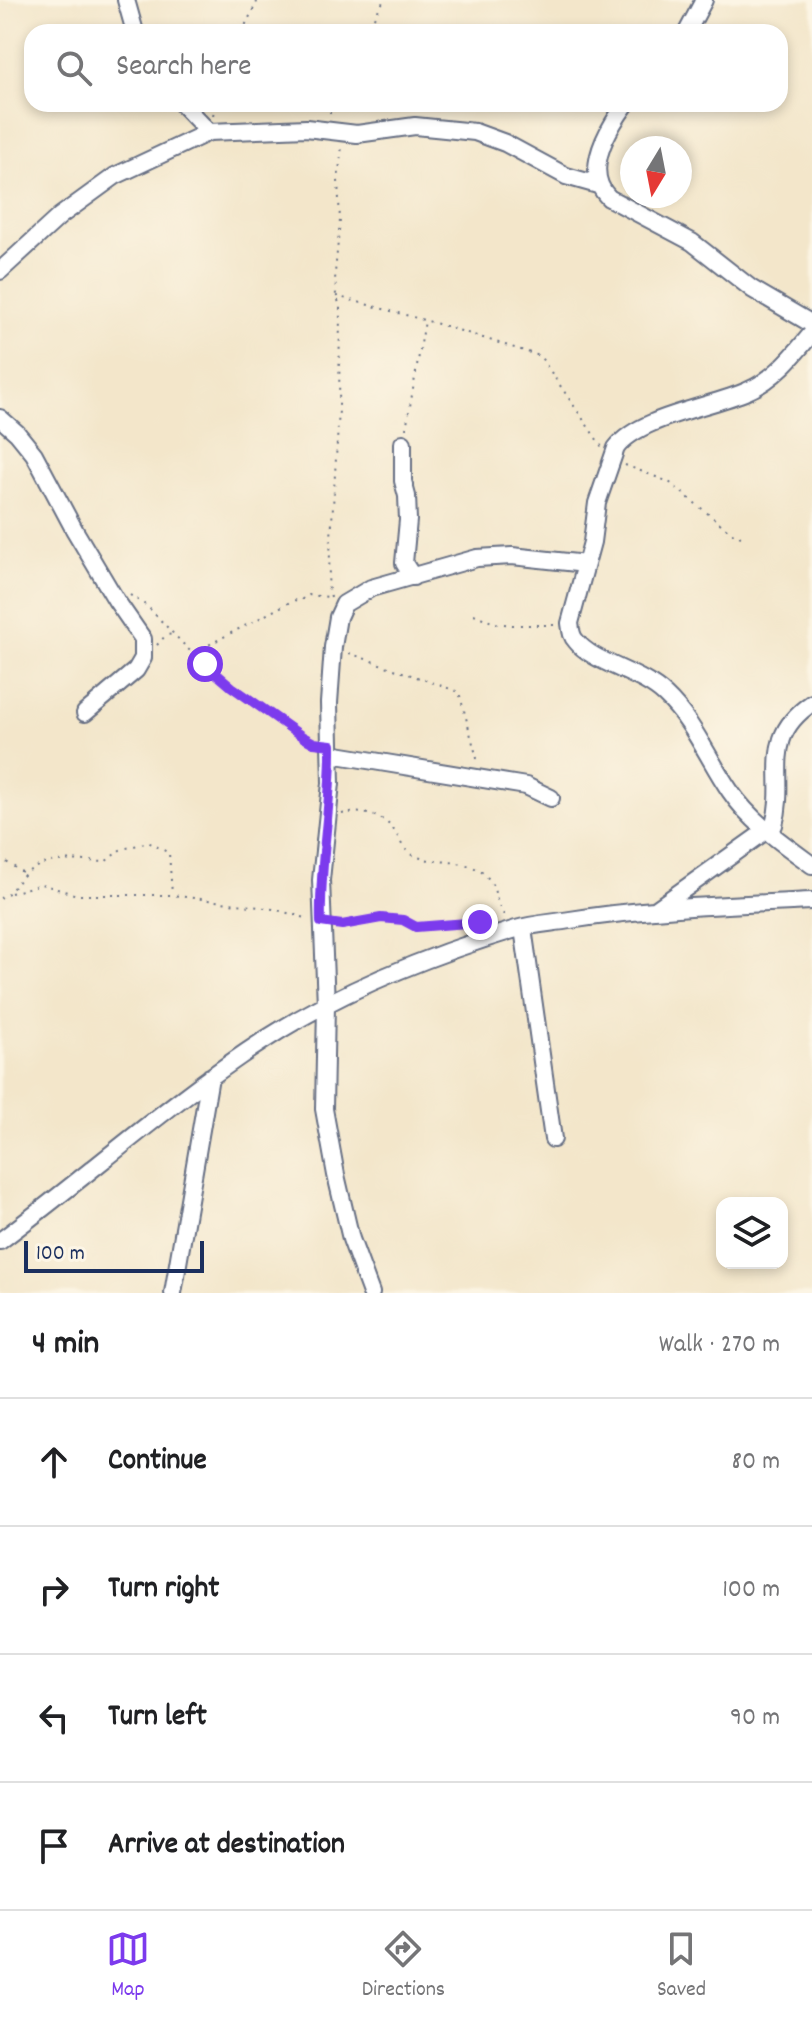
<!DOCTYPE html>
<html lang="en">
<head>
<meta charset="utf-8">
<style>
  :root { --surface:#fff; --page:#f6f6f6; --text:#202124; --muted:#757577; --line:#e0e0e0; --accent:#7c3aed }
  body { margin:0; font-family:Dekko,sans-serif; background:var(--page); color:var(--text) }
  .controls { position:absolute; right:24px; bottom:24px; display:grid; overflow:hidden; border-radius:16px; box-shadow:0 4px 12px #0003 }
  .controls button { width:72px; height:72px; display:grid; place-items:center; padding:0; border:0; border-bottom:2px solid var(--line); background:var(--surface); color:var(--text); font:40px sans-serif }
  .compass { position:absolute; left:620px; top:136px; width:72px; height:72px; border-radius:50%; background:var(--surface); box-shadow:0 4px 12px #0003; rotate:190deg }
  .scale { position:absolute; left:24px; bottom:20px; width:180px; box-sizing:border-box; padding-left:8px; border:4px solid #1b2f5e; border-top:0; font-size:22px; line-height:28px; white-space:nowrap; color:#1b2f5e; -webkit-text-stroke:6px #fcf5e5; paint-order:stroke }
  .stop { position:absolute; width:24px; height:24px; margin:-18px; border:6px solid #7c3aed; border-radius:50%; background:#fff }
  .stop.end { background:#7c3aed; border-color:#fff; box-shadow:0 2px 8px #0008 }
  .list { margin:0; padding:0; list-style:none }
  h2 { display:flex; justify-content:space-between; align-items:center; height:104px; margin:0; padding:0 32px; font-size:34px }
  h2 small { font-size:26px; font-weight:400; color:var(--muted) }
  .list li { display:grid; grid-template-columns:52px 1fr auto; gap:24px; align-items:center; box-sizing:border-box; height:128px; padding:0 32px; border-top:2px solid var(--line) }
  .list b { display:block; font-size:30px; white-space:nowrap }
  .list em { font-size:26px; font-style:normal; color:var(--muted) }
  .icon { flex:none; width:44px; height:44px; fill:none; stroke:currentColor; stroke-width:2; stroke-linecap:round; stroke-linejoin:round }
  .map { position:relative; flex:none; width:812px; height:1293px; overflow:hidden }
  .search { position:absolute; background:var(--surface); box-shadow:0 4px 12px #0003; left:24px; right:24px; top:24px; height:88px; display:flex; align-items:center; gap:20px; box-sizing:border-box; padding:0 28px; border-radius:24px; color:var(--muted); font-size:30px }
  .sheet { height:616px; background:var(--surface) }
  nav { display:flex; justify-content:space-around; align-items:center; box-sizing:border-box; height:112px; border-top:2px solid var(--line); background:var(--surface); font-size:22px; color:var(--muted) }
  nav a { display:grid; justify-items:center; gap:4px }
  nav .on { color:var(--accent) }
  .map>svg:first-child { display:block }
</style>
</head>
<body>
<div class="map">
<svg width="812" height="1293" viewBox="0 0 812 1293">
  <rect width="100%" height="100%" fill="#fcf5e5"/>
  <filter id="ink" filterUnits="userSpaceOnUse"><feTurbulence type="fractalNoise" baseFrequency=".0125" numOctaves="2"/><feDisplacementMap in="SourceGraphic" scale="16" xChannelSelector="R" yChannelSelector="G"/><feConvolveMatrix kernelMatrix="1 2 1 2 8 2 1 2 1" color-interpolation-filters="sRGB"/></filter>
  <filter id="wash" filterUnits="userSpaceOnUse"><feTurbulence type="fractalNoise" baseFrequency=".006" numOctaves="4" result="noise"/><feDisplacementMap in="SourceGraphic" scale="32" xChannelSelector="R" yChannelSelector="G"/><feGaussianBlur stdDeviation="1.8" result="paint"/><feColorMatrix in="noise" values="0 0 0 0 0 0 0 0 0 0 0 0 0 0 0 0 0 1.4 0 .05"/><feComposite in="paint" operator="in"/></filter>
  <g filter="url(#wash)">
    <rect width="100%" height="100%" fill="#f3e6ca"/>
  </g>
  <g filter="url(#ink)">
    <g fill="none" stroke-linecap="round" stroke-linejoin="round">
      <g stroke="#676f84" stroke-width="20">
        <path id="minor" d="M126,0L135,32
          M687,32L704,0
          M182,104L209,132
          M626,104C607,130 582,172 609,198L692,242L752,289L812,324
          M0,271L60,216L115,176L209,132L306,128L357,134L415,126L475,132L505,143L566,176L598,185
          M812,333C794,355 774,380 747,391C711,407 638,417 616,448L597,503L592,542L570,623C571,630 571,636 576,641C593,663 641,672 665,695C694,722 708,759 730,791C751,822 782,843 812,865
          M0,418L17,433L34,454L75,531L116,600L143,639V658L136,670L85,713
          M403,443V481L407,496L408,520L404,563L413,577
          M331,754L526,786L551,798
          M655,910L774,825C788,776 759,739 812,703
          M523,928L553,1139
          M0,1241C89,1175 173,1099 266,1039C342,990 430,955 516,929C533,924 552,923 570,920C650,907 731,905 812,901
          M173,1293L210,1077
          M371,1293L351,1239L336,1175L324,1109L326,1005L321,880L331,783L329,703L333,647L338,617L344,604L371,588L477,558L512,556L586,564"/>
      </g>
      <path stroke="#676f84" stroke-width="2" stroke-dasharray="2 6" stroke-linecap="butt" d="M242,32L258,0
        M366,32L384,0
        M330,104V115
        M213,115L216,104
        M336,296L442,325L540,356L602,447
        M406,429L425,321
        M625,465L669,482L732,533L741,537
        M130,595L147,606L188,649L232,687L314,743
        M331,597L328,586L339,410L340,305L336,296L335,273L340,220L338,180L342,146
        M474,614L494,623L512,625H556
        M157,645L166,635L174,634
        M195,652L294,600L299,601L309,595L329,597
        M349,653L459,692L478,762
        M342,814C359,810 382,814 393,829C399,837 402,849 411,854C435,867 467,855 487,877C497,887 495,905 505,916
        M0,858L25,874
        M11,893L41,884L77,895H172L273,909L306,918
        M0,898C12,893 14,885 23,876C45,855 78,861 105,862L120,850L148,842L169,853L172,894
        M336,924L381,918L403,920L416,927L487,923"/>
      <use href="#minor" stroke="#fff" stroke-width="16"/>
    </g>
  </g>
  <g fill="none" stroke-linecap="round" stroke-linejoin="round" filter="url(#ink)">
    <path stroke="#7c3aed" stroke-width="10" d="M205,664L232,687L303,737L314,743L331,745C332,805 319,863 321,922L342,925L381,918L403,920L416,927L480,922"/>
  </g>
</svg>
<div class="controls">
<button><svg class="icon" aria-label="layers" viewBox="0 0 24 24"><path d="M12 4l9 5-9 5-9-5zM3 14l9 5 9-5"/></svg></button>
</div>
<svg class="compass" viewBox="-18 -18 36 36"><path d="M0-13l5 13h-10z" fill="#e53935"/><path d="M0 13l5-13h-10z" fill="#757577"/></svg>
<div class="scale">100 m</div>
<div class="stop" style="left:205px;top:664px"></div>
<div class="stop end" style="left:480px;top:922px"></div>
<div class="search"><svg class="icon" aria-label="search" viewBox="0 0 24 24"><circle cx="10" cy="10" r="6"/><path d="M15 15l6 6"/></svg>Search here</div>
</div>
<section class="sheet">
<h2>4 min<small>Walk · 270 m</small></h2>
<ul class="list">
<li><svg class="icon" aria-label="ahead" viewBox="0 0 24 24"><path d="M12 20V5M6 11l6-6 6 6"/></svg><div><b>Continue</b></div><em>80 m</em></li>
<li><svg class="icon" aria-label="right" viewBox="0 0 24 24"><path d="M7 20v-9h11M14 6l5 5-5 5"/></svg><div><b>Turn right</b></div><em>100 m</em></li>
<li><svg class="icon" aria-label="left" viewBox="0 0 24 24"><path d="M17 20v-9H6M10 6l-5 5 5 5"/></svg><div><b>Turn left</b></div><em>90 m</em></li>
<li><svg class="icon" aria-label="arrive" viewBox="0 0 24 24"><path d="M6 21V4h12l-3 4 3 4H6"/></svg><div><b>Arrive at destination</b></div></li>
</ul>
</section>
<nav>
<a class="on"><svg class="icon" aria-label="map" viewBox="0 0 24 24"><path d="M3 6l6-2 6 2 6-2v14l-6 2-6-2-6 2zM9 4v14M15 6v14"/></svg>Map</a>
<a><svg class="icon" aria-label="directions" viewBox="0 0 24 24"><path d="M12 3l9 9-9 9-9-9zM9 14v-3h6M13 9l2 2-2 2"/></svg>Directions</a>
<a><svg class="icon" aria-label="saved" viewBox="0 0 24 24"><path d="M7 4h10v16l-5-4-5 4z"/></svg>Saved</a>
</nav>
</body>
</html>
